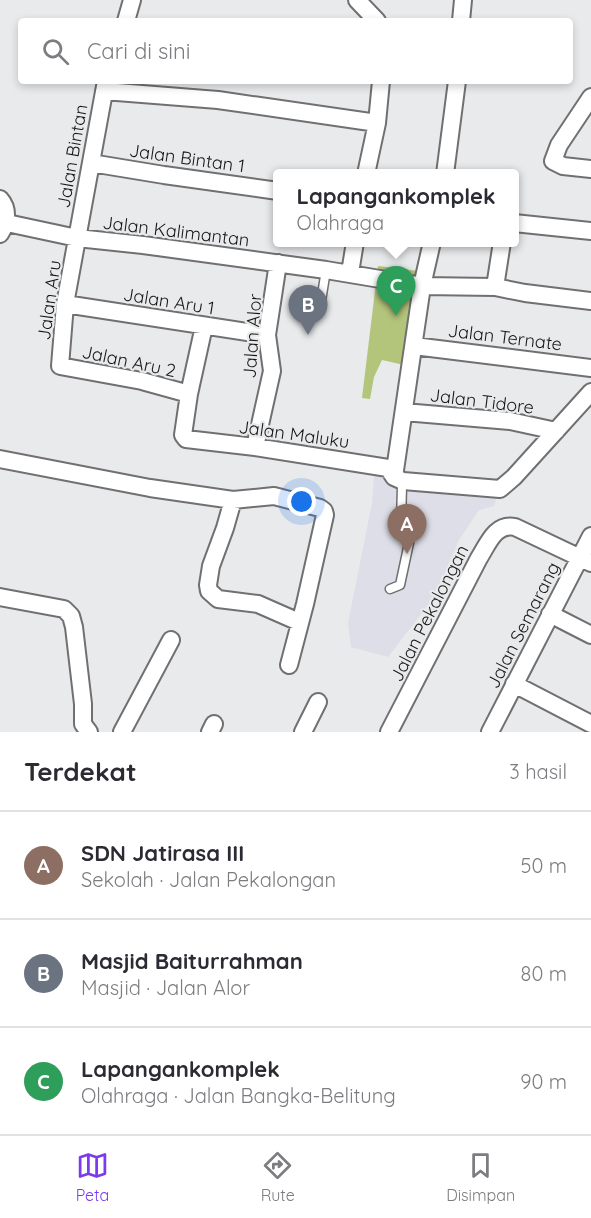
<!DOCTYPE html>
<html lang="id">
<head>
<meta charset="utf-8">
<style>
  :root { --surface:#fff; --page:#f7f7f7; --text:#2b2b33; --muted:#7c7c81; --line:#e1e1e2; --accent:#7c3aed }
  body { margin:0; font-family:Quicksand,sans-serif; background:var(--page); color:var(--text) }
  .you { position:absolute; left:302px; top:502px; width:21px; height:21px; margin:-15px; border:4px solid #fff; border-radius:50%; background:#1a73e8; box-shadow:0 0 0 9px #1a73e833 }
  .badge { display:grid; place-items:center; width:39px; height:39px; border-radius:50%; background:var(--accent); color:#fff; font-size:20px; font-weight:700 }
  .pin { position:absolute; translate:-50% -50px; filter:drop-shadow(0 2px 3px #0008) }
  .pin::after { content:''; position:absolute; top:32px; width:21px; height:18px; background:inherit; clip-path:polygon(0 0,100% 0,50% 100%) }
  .popup { position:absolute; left:273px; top:169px; width:246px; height:78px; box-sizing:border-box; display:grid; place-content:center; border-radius:6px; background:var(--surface); filter:drop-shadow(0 2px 4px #0005); font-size:20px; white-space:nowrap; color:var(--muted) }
  .popup b { font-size:22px; color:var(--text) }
  .popup::after { content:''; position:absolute; left:50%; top:100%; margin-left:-12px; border:12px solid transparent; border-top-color:var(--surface) }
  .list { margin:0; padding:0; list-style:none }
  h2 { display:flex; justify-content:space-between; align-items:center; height:78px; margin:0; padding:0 24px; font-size:26px }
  h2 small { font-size:20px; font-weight:400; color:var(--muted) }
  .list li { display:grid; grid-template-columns:39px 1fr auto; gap:18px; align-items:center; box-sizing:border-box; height:108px; padding:0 24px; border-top:2px solid var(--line) }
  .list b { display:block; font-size:22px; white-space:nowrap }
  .list p { margin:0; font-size:20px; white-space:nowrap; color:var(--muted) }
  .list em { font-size:20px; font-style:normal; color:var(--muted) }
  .icon { flex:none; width:33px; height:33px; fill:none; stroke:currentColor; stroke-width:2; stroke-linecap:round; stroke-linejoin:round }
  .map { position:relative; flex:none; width:591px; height:732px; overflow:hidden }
  .search { position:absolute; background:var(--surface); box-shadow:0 3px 9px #0003; left:18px; right:18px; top:18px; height:66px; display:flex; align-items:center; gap:15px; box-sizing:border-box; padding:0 21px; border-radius:6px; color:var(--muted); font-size:22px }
  .sheet { height:402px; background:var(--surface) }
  nav { display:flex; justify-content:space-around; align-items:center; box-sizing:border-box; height:84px; border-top:2px solid var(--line); background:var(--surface); font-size:16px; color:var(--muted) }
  nav a { display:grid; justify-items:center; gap:3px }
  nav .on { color:var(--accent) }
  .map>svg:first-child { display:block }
</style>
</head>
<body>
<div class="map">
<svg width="591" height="732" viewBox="0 0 591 732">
  <rect width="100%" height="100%" fill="#e9eaec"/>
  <path fill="#dddee8" d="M375,464L402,470L502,481L494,506L479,510L459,540L435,596L388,657L351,647L348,623L372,503Z"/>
  <path fill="#b3c47b" d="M378,266L427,272L413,367L382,360L374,377L370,399L362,398Z"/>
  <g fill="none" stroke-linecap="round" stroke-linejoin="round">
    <g stroke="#707072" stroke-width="11">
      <path id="service" d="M320,307L326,270
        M390,589L400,585L409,543L401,523L402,486L398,481"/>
    </g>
    <g stroke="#707072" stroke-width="20">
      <path id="minor" d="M357,0L377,21
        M126,21L132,0
        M461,21L463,0
        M106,81L65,304L60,366L142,381L189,394
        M104,91L218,100L377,123
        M591,97L559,145L553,161L563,166L591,169
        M91,163L164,175L278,191
        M366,174L377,123L381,81
        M445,174L457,81
        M0,199C9,209 7,223 0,234
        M7,223L77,238L143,245L326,270L422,286L495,287L525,293L591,301
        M514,223L591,231
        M350,273L355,242
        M495,287L502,242
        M65,304L267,335
        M204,326L189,394L183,435L186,439L255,447L388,468L394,477L403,481L500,489L514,477L591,392
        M414,346L591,368
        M404,412L510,421L556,431
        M255,447L272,371L267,335L278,263
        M0,459L150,488L233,500L274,496L320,508L324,511L325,515L305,604L289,665
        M394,477L422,286L432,242
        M233,500L225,528L211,566L208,585L209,591L218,599L258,604L299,622
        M0,597L64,609L71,616L74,627L83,704V724L89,732
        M550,614L591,635
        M514,684L591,724
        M122,732L171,640
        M210,732L214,724
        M303,732L318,702
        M389,732L479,558C488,544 495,523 515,527L591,563
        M490,732L591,536"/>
    </g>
    <use href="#service" stroke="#fff" stroke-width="8"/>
    <use href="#minor" stroke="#fff" stroke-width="16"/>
  </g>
  <g text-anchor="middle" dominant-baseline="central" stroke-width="4.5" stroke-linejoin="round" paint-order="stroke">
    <g font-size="18" fill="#151616" stroke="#e9eaec">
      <text transform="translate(72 156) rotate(-80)">Jalan Bintan</text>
      <text transform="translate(187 158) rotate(8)">Jalan Bintan 1</text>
      <text transform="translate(176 231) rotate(7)">Jalan Kalimantan</text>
      <text transform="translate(49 300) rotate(-82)">Jalan Aru</text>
      <text transform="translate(169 301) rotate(9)">Jalan Aru 1</text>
      <text transform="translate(252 336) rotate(-86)">Jalan Alor</text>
      <text transform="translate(505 337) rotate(7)">Jalan Ternate</text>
      <text transform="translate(129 361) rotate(12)">Jalan Aru 2</text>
      <text transform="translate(482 401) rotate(7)">Jalan Tidore</text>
      <text transform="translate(294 434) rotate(8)">Jalan Maluku</text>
      <text transform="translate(429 613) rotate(-63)">Jalan Pekalongan</text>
      <text transform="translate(523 625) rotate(-63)">Jalan Semarang</text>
    </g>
  </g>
</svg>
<div class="you"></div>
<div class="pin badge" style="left:407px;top:554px;background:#8d6e63">A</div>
<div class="pin badge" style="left:308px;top:335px;background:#6b7280">B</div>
<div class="pin badge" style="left:396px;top:316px;background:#2e9e5b">C</div>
<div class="popup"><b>Lapangankomplek</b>Olahraga</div>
<div class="search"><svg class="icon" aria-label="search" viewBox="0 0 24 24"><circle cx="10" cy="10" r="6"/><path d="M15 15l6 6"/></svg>Cari di sini</div>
</div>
<section class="sheet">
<h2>Terdekat<small>3 hasil</small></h2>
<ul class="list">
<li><span class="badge" style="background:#8d6e63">A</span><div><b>SDN Jatirasa III</b><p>Sekolah · Jalan Pekalongan</p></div><em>50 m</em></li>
<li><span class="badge" style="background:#6b7280">B</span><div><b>Masjid Baiturrahman</b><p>Masjid · Jalan Alor</p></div><em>80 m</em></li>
<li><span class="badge" style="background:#2e9e5b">C</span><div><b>Lapangankomplek</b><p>Olahraga · Jalan Bangka-Belitung</p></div><em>90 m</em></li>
</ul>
</section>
<nav>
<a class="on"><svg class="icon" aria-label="map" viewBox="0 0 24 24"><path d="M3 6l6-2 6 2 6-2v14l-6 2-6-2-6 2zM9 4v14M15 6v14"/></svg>Peta</a>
<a><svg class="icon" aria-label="directions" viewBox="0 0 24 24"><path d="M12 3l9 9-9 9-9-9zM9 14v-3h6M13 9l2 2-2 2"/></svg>Rute</a>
<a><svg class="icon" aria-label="saved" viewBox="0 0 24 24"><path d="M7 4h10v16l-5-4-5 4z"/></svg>Disimpan</a>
</nav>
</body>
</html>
